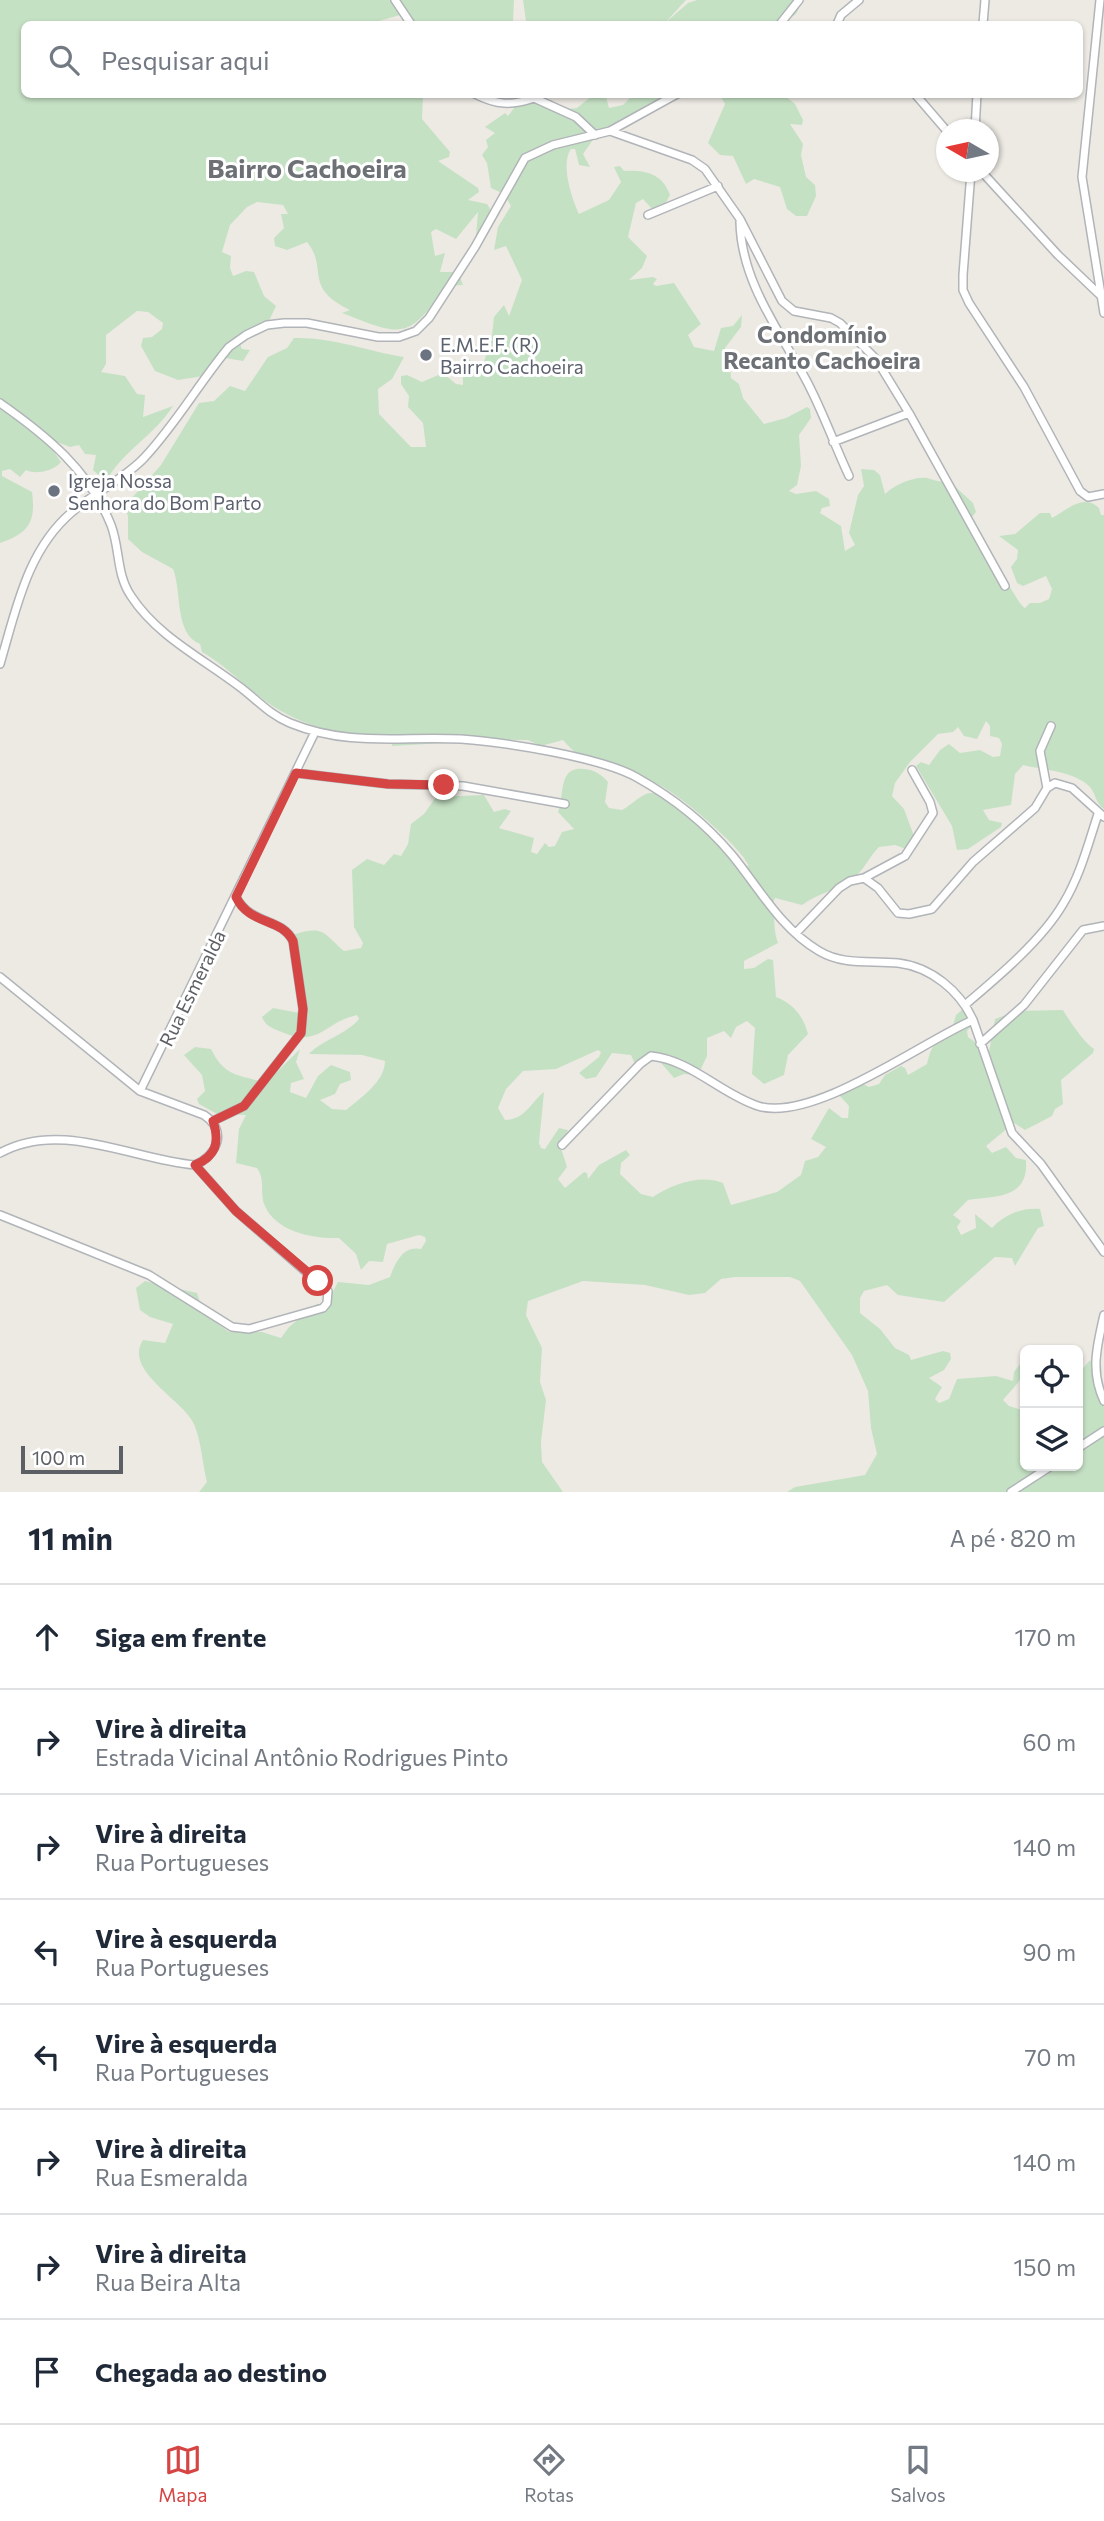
<!DOCTYPE html>
<html lang="pt">
<head>
<meta charset="utf-8">
<style>
  :root { --surface:#fff; --page:#f6f6f7; --text:#1f2937; --muted:#747a83; --line:#e0e1e3; --accent:#d44543 }
  body { margin:0; font-family:Commissioner,sans-serif; background:var(--page); color:var(--text) }
  .controls { position:absolute; right:21px; bottom:21px; display:grid; overflow:hidden; border-radius:10px; box-shadow:0 2px 5px #0004 }
  .controls button { width:63px; height:63px; display:grid; place-items:center; padding:0; border:0; border-bottom:2px solid var(--line); background:var(--surface); color:var(--text); font:35px sans-serif }
  .compass { position:absolute; left:936px; top:119px; width:63px; height:63px; border-radius:50%; background:var(--surface); box-shadow:0 2px 5px #0004; rotate:279deg }
  .scale { position:absolute; left:21px; bottom:18px; width:102px; box-sizing:border-box; padding-left:7px; border:4px solid #5c5f63; border-top:0; font-size:19px; line-height:24px; white-space:nowrap; color:#5c5f63; -webkit-text-stroke:5px #fff; paint-order:stroke }
  .stop { position:absolute; width:21px; height:21px; margin:-16px; border:5px solid #d44543; border-radius:50%; background:#fff }
  .stop.end { background:#d44543; border-color:#fff; box-shadow:0 2px 7px #0008 }
  .list { margin:0; padding:0; list-style:none }
  h2 { display:flex; justify-content:space-between; align-items:center; height:91px; margin:0; padding:0 28px; font-size:30px }
  h2 small { font-size:23px; font-weight:400; color:var(--muted) }
  .list li { display:grid; grid-template-columns:46px 1fr auto; gap:21px; align-items:center; box-sizing:border-box; height:105px; padding:0 28px; border-top:2px solid var(--line) }
  .list b { display:block; font-size:26px; white-space:nowrap }
  .list p { margin:0; font-size:23px; white-space:nowrap; color:var(--muted) }
  .list em { font-size:23px; font-style:normal; color:var(--muted) }
  .icon { flex:none; width:38px; height:38px; fill:none; stroke:currentColor; stroke-width:2; stroke-linecap:round; stroke-linejoin:round }
  .map { position:relative; flex:none; width:1104px; height:1492px; overflow:hidden }
  .search { position:absolute; background:var(--surface); box-shadow:0 2px 5px #0004; left:21px; right:21px; top:21px; height:77px; display:flex; align-items:center; gap:18px; box-sizing:border-box; padding:0 24px; border-radius:10px; color:var(--muted); font-size:26px }
  .sheet { height:931px; background:var(--surface) }
  nav { display:flex; justify-content:space-around; align-items:center; box-sizing:border-box; height:98px; border-top:2px solid var(--line); background:var(--surface); font-size:19px; color:var(--muted) }
  nav a { display:grid; justify-items:center; gap:4px }
  nav .on { color:var(--accent) }
  .map>svg:first-child { display:block }
</style>
</head>
<body>
<div class="map">
<svg width="1104" height="1492" viewBox="0 0 1104 1492">
  <rect width="100%" height="100%" fill="#edeae4"/>
  <path fill="#c5e1c4" d="M0,0H514L513,22L526,21L523,0H686L665,23L688,3L697,0H803L796,14L782,24H410L400,15L369,24H24V94L423,95L422,119L450,152L449,157L438,161L478,188L479,192L468,200L487,204C496,215 491,232 482,242L476,236L478,212L456,239L436,229L431,232L435,256L445,253L440,272H458L463,285L446,286C408,340 403,337 342,313L350,310C302,287 329,269 307,242L287,250L275,246L274,238L284,228L281,214H288L283,205L257,202L247,207L230,225L222,252L231,256L230,268L233,276L246,271L254,272L264,296L276,306L266,327L240,344L242,349L250,350L243,361L225,358L210,375L178,380L155,371L141,346L143,338L152,337L162,329L163,323L148,312L137,311L106,335V364L101,372L125,376L137,394L145,395L143,417L173,406C155,435 121,452 106,482L93,470L96,455L85,454L79,445L70,447L57,442L50,446L61,462C54,471 36,475 26,470L20,477L10,469L2,471V476L32,492C36,522 29,533 0,543Z
    M514,95H542V99L558,110L577,108L593,95L606,97L609,108L623,105L633,95H692C652,105 634,129 595,137L583,154L590,167L579,165L575,149H571C560,164 572,199 579,214L609,200L621,182L614,167L620,166L624,171C645,170 662,173 670,195L664,206L653,210L643,199L636,203L628,237L647,256L642,268L629,280L653,277L657,279L653,284L656,286L674,283L701,324L688,335L694,347L714,351L721,328L733,326L742,315L741,327L725,348L729,354L731,378L739,384L743,398L764,424L786,418L807,407L810,409L811,418L799,435L801,466L797,485L789,491L796,494L816,491L829,499L830,506L822,508L820,513L841,526L845,551L855,545L849,533L858,495L864,486L861,469L874,470L880,475L885,494C894,485 914,476 927,478C935,480 940,483 949,481L973,503L976,512L972,517C982,532 1016,604 1025,608L1030,603H1040L1049,599L1052,589L1046,576L1023,586L1017,583L1011,567L1017,559L1018,550L999,536L1015,534L1040,513H1050L1052,518C1067,510 1083,493 1099,508L1101,515H1104V809C1095,803 1096,793 1089,786C1073,771 1043,770 1023,765L1015,774L1011,805L983,810L989,820L1002,823L1001,827L968,849L957,850L952,826L916,766L921,762L929,765L940,750L949,744L960,753L980,750L993,757L1000,756L1002,744L999,738L990,736V726L986,721L977,739L964,736L958,727L953,732L938,734L910,762L895,783L892,796L904,809L914,836L906,849L895,845L879,847C867,859 865,871 849,881C833,891 817,894 802,905L775,898L773,903C775,917 773,930 778,943L744,961V969L754,968L768,959L773,960L776,997C794,1004 803,1016 808,1034L788,1055L784,1075L764,1084L752,1074L755,1028L747,1021L736,1027L731,1038L724,1031L707,1038V1056L698,1075L684,1074L674,1078L656,1057L635,1064L631,1055L612,1053L596,1077L586,1079L579,1073L599,1057L601,1052L598,1050L556,1069L523,1071L506,1089L498,1108L505,1120C526,1119 530,1103 544,1092L539,1143L541,1148L545,1149L559,1128L568,1130L561,1148L567,1167L558,1179L565,1188L584,1172L587,1173L588,1179L599,1165L626,1150L630,1155L621,1163L620,1174L641,1194L653,1197C672,1184 701,1174 723,1183L731,1205L777,1192L801,1175L805,1161L818,1157L826,1147L811,1139L829,1108L842,1118H848L849,1106L839,1095L841,1091L859,1082L869,1087L879,1084L885,1075L901,1066L905,1068L908,1075L927,1064C931,1048 933,1041 950,1036L956,1015L962,1010L971,1012L977,1019L967,1031L968,1037L989,1052L995,1019L1016,1011L1063,1010C1069,1020 1084,1043 1094,1049L1093,1053L1061,1080L1063,1104L1055,1109L1052,1116L1025,1130L1014,1123L986,1146L992,1153L1006,1147L1016,1158L1026,1160C1029,1199 996,1196 968,1200L953,1215L961,1221L957,1227L961,1235L976,1228L975,1214L992,1228C1004,1215 1022,1207 1040,1209L1044,1226L1038,1228L1015,1266L1012,1258L995,1257L944,1302L898,1295L887,1285L864,1291L860,1298V1313L880,1329L895,1348L909,1355L911,1360L943,1351L950,1353L951,1359L944,1370L929,1378L942,1387L935,1399L939,1403L949,1399L957,1379L996,1376L1013,1381L1014,1372L1023,1360L1022,1352L1025,1351C1025,1380 1020,1380 1003,1400L1009,1406L1025,1411V1466H1078V1374L1090,1360L1104,1393V1492H787L795,1487L865,1475L877,1454L871,1428L868,1391L852,1355L800,1281L790,1277H735L721,1279L705,1293L689,1295L645,1285L583,1281L528,1301L526,1315L542,1348L540,1382L546,1400L541,1442L542,1462L563,1492H199L207,1482C202,1463 201,1434 191,1419C176,1396 124,1369 143,1340L165,1343L173,1324L150,1317L140,1310L136,1288L145,1281L197,1293L204,1314L229,1332H262L281,1338L289,1327L317,1304L327,1303L338,1282L369,1285L390,1277C395,1264 402,1245 421,1249L426,1241L425,1237L419,1235L387,1244L383,1262L369,1261L361,1270L356,1254L339,1238C314,1239 276,1232 265,1206C259,1192 266,1181 257,1168L236,1163L239,1129L246,1115L217,1114L199,1104L197,1099L205,1091L202,1075L184,1055L195,1047L211,1049C225,1077 237,1074 266,1083L300,1049L296,1062L304,1079L291,1083L290,1092L306,1098L318,1076L331,1065L350,1072L351,1080L340,1084L335,1094L320,1100L332,1109L346,1110C361,1098 385,1081 385,1061L362,1055L309,1054C322,1040 347,1034 359,1019L357,1015C322,1023 320,1049 279,1031C271,1028 265,1025 262,1017L273,1008L299,1013C313,1002 295,953 292,935C324,925 322,932 344,951L361,948L363,943L354,927L352,870L367,859L384,865L394,854L401,856L408,844L411,824L424,814L436,797L484,795L494,812L505,809L511,811L499,828L534,838L531,852L537,854L545,843L549,847L555,846L562,832L574,829L558,812C565,796 557,766 584,769C595,770 601,774 608,782L605,802L609,808L622,810C630,806 641,794 650,793C680,791 727,863 749,866C740,846 684,799 663,787C626,765 594,777 563,740L541,746L528,740L452,739L445,743L392,746V742C350,735 311,730 274,707C249,691 227,666 202,652L200,644C174,634 182,591 173,569L142,552L128,539V516L122,501L130,500L161,465L199,403L214,401L230,386L245,391L268,357L287,348L294,338C333,337 367,351 404,357L392,379L378,389L379,414L411,447H426L423,423L408,407L409,396L401,384V376L407,375L422,382L443,373L456,384L463,385V367L470,359L474,370L483,365L492,336L494,317L504,305L509,316L522,280L506,246L494,250L498,227L511,206L504,194L491,188L487,163L482,155L488,147L486,140L495,133L485,127L505,113L508,116L514,108L508,104Z
    M720,95H784L795,104L803,120L802,125L790,124L803,144L801,155L806,177L815,185L816,196L807,216H796L787,209L780,187L754,179L746,184L733,156L720,155L708,143L725,104Z"/>
  <g fill="none" stroke-linecap="round" stroke-linejoin="round">
    <g stroke="#b1b4b8" stroke-width="10">
      <path id="minor" d="M395,0L411,24
        M1100,0L1082,177L1104,313
        M780,24L799,0
        M837,24L841,15L859,0
        M983,24L985,0
        M475,94C497,105 511,106 534,98L576,117L595,135
        M915,94L946,130
        M975,130L977,94
        M610,131L692,160L705,169L740,219L782,301L794,311L831,318L840,323L876,359L909,413L1005,586
        M971,172L963,275V290L969,303L1024,387L1080,491L1088,497L1104,494
        M982,172L1058,255L1100,295
        M648,215L718,186
        M740,222C741,280 778,329 805,378C822,409 834,444 849,476
        M0,403C47,436 89,470 111,525C120,548 116,574 131,596C157,636 202,658 240,687C256,699 270,715 290,723C349,747 400,736 461,739C504,742 600,757 636,777C672,797 706,824 732,855C759,888 781,929 819,951C844,966 871,960 898,963C931,967 960,991 973,1020L1012,1133L1041,1164L1104,1252
        M833,442L909,413
        M0,664C16,610 27,550 72,512C95,492 123,480 144,458C176,424 199,383 229,347L246,335L267,325L284,323H307L378,337H399L416,331L429,318L475,247L525,158L553,145L610,131L677,94
        M296,773L388,784L463,786L565,804
        M1047,788L1055,783L1072,788L1104,817
        M864,878L878,888L898,913L909,914L932,909L973,862L1035,808L1047,788L1040,751L1051,726
        M796,933L839,888L850,881L864,878L905,856L933,813L930,802L912,770
        M0,977L140,1091L204,1115C228,1131 217,1155 195,1165C133,1160 61,1119 0,1153
        M966,1004C998,977 1042,940 1063,904C1080,876 1088,845 1098,814
        M980,1044L1024,1005L1083,930L1104,926
        M140,1091L315,732
        M213,1121L244,1106L301,1033L303,1009L293,941C281,917 250,925 236,897
        M562,1145L640,1064L651,1056C691,1060 721,1094 758,1106C813,1123 922,1042 973,1020
        M0,1215L149,1275L232,1327L249,1329L323,1308L327,1303L328,1291L236,1211L195,1165
        M1104,1315C1097,1346 1090,1371 1104,1401
        M1078,1448L1104,1431
        M1011,1492L1051,1466"/>
    </g>
    <use href="#minor" stroke="#fff" stroke-width="7"/>
  </g>
  <g fill="none" stroke-linecap="round" stroke-linejoin="round">
    <path stroke="#d44543" stroke-width="9" d="M318,1281L236,1211L195,1165C216,1156 220,1143 213,1121L244,1106L301,1033L303,1009L293,941C281,917 250,926 236,897L296,773L388,784L444,785"/>
  </g>
  <g fill="#6b7280" stroke="#fff" stroke-width="2.5">
    <circle cx="426" cy="355" r="7"/>
    <circle cx="54" cy="491" r="7"/>
  </g>
  <g text-anchor="middle" dominant-baseline="central" stroke-width="6" stroke-linejoin="round" paint-order="stroke">
    <g font-size="19" fill="#5b616d" stroke="#fff" text-anchor="start">
      <text x="440" y="344">E.M.E.F. (R)<tspan x="440" dy="22">Bairro Cachoeira</tspan></text>
      <text x="68" y="480">Igreja Nossa<tspan x="68" dy="22">Senhora do Bom Parto</tspan></text>
    </g>
    <g font-size="19" fill="#5c5f63" stroke="#fff">
      <text transform="translate(192 988) rotate(-64)">Rua Esmeralda</text>
    </g>
    <g font-size="23" font-weight="bold" fill="#6d7175" stroke="#fff">
      <text x="822" y="334">Condomínio<tspan x="822" dy="26">Recanto Cachoeira</tspan></text>
    </g>
    <g font-size="26" font-weight="bold" fill="#6d7175" stroke="#fff">
      <text x="307" y="167">Bairro Cachoeira</text>
    </g>
  </g>
</svg>
<div class="controls">
<button><svg class="icon" aria-label="locate" viewBox="0 0 24 24"><circle cx="12" cy="12" r="6"/><path d="M12 2v4M12 18v4M2 12h4M18 12h4"/></svg></button>
<button><svg class="icon" aria-label="layers" viewBox="0 0 24 24"><path d="M12 4l9 5-9 5-9-5zM3 14l9 5 9-5"/></svg></button>
</div>
<svg class="compass" viewBox="-18 -18 36 36"><path d="M0-13l5 13h-10z" fill="#e53935"/><path d="M0 13l5-13h-10z" fill="#747a83"/></svg>
<div class="scale">100 m</div>
<div class="stop" style="left:318px;top:1281px"></div>
<div class="stop end" style="left:444px;top:785px"></div>
<div class="search"><svg class="icon" aria-label="search" viewBox="0 0 24 24"><circle cx="10" cy="10" r="6"/><path d="M15 15l6 6"/></svg>Pesquisar aqui</div>
</div>
<section class="sheet">
<h2>11 min<small>A pé · 820 m</small></h2>
<ul class="list">
<li><svg class="icon" aria-label="ahead" viewBox="0 0 24 24"><path d="M12 20V5M6 11l6-6 6 6"/></svg><div><b>Siga em frente</b></div><em>170 m</em></li>
<li><svg class="icon" aria-label="right" viewBox="0 0 24 24"><path d="M7 20v-9h11M14 6l5 5-5 5"/></svg><div><b>Vire à direita</b><p>Estrada Vicinal Antônio Rodrigues Pinto</p></div><em>60 m</em></li>
<li><svg class="icon" aria-label="right" viewBox="0 0 24 24"><path d="M7 20v-9h11M14 6l5 5-5 5"/></svg><div><b>Vire à direita</b><p>Rua Portugueses</p></div><em>140 m</em></li>
<li><svg class="icon" aria-label="left" viewBox="0 0 24 24"><path d="M17 20v-9H6M10 6l-5 5 5 5"/></svg><div><b>Vire à esquerda</b><p>Rua Portugueses</p></div><em>90 m</em></li>
<li><svg class="icon" aria-label="left" viewBox="0 0 24 24"><path d="M17 20v-9H6M10 6l-5 5 5 5"/></svg><div><b>Vire à esquerda</b><p>Rua Portugueses</p></div><em>70 m</em></li>
<li><svg class="icon" aria-label="right" viewBox="0 0 24 24"><path d="M7 20v-9h11M14 6l5 5-5 5"/></svg><div><b>Vire à direita</b><p>Rua Esmeralda</p></div><em>140 m</em></li>
<li><svg class="icon" aria-label="right" viewBox="0 0 24 24"><path d="M7 20v-9h11M14 6l5 5-5 5"/></svg><div><b>Vire à direita</b><p>Rua Beira Alta</p></div><em>150 m</em></li>
<li><svg class="icon" aria-label="arrive" viewBox="0 0 24 24"><path d="M6 21V4h12l-3 4 3 4H6"/></svg><div><b>Chegada ao destino</b></div></li>
</ul>
</section>
<nav>
<a class="on"><svg class="icon" aria-label="map" viewBox="0 0 24 24"><path d="M3 6l6-2 6 2 6-2v14l-6 2-6-2-6 2zM9 4v14M15 6v14"/></svg>Mapa</a>
<a><svg class="icon" aria-label="directions" viewBox="0 0 24 24"><path d="M12 3l9 9-9 9-9-9zM9 14v-3h6M13 9l2 2-2 2"/></svg>Rotas</a>
<a><svg class="icon" aria-label="saved" viewBox="0 0 24 24"><path d="M7 4h10v16l-5-4-5 4z"/></svg>Salvos</a>
</nav>
</body>
</html>
